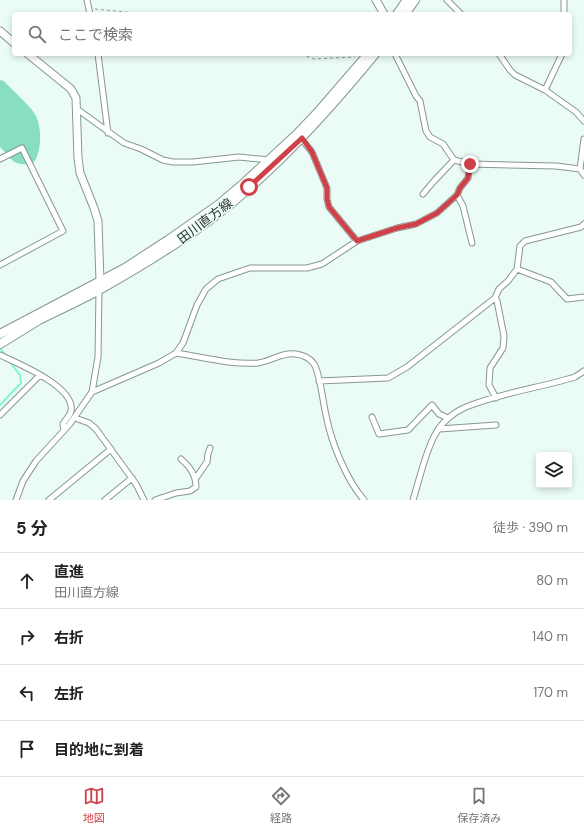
<!DOCTYPE html>
<html lang="ja">
<head>
<meta charset="utf-8">
<style>
  :root { --surface:#fff; --page:#f2f2f2; --text:#222; --muted:#767676; --line:#e0e0e0; --accent:#d04048 }
  body { margin:0; font-family:"DM Sans","Noto Sans JP",sans-serif; background:var(--page); color:var(--text) }
  .controls { position:absolute; right:12px; bottom:12px; display:grid; overflow:hidden; border-radius:4px; box-shadow:0 2px 6px #0003 }
  .controls button { width:36px; height:36px; display:grid; place-items:center; padding:0; border:0; border-bottom:1px solid var(--line); background:var(--surface); color:var(--text); font:20px sans-serif }
  .stop { position:absolute; width:12px; height:12px; margin:-9px; border:3px solid #d04048; border-radius:50%; background:#fff }
  .stop.end { background:#d04048; border-color:#fff; box-shadow:0 1px 4px #0008 }
  .list { margin:0; padding:0; list-style:none }
  h2 { display:flex; justify-content:space-between; align-items:center; height:52px; margin:0; padding:0 16px; font-size:17px }
  h2 small { font-size:13px; font-weight:400; color:var(--muted) }
  .list li { display:grid; grid-template-columns:26px 1fr auto; gap:12px; align-items:center; box-sizing:border-box; height:56px; padding:0 16px; border-top:1px solid var(--line) }
  .list b { display:block; font-size:15px; white-space:nowrap }
  .list p { margin:0; font-size:13px; white-space:nowrap; color:var(--muted) }
  .list em { font-size:13px; font-style:normal; color:var(--muted) }
  .icon { flex:none; width:22px; height:22px; fill:none; stroke:currentColor; stroke-width:2; stroke-linecap:round; stroke-linejoin:round }
  .map { position:relative; flex:none; width:584px; height:500px; overflow:hidden }
  .search { position:absolute; background:var(--surface); box-shadow:0 2px 6px #0003; left:12px; right:12px; top:12px; height:44px; display:flex; align-items:center; gap:10px; box-sizing:border-box; padding:0 14px; border-radius:4px; color:var(--muted); font-size:15px }
  .sheet { height:276px; background:var(--surface) }
  nav { display:flex; justify-content:space-around; align-items:center; box-sizing:border-box; height:56px; border-top:1px solid var(--line); background:var(--surface); font-size:11px; color:var(--muted) }
  nav a { display:grid; justify-items:center; gap:2px }
  nav .on { color:var(--accent) }
  .map>svg:first-child { display:block }
</style>
</head>
<body>
<div class="map">
<svg width="584" height="500" viewBox="0 0 584 500">
  <rect width="100%" height="100%" fill="#ebfcf6"/>
  <path fill="#88dec3" d="M0,80L4,81C12,90 31,106 36,116C42,128 42,156 32,164C12,166 12,159 0,147Z"/>
  <g fill="none" stroke-linecap="round" stroke-linejoin="round">
    <path stroke="#7ff6d3" stroke-width="2" d="M0,348L6,356
      M0,405L21,383L20,375L9,361"/>
    <g stroke="#879791" stroke-width="7">
      <path id="street" d="M87,0L90,14
        M447,0L461,14
        M564,14V0
        M98,54L108,133
        M395,54L416,96L420,101L426,131L430,137L443,144L454,160L470,164L556,166L580,169L584,175
        M499,54L510,70L515,75L545,90L576,112L584,121
        M545,90L562,54
        M77,109L124,143L141,149L163,160L173,162H193L239,157L270,160
        M299,136L312,152L327,188V199L329,207L357,241
        M0,159L22,148L63,231L0,265
        M580,169L584,139
        M423,194L434,181L454,160
        M457,195L463,206L472,243
        M517,269L551,282L567,299L584,297
        M495,298L497,301L504,336L503,348L490,368L489,385L496,398
        M176,353C203,357 231,365 258,363C271,361 283,352 296,354C303,355 310,358 314,364C320,373 323,403 326,415C331,442 346,479 364,500
        M0,355C17,363 76,387 71,411C70,416 65,420 63,424L64,430
        M319,381L388,378L407,367L495,298L499,289L508,281L517,269L520,246L525,241L581,227L584,224
        M92,392L159,363L176,353L183,343L197,305L206,289L218,279L250,268H307L322,264L357,241L397,228L416,224L437,213L457,195L460,188L468,178L470,164
        M0,415L40,375
        M372,417L379,434L408,430L432,405L439,414L448,418
        M75,418L89,423L96,429L136,484L144,500
        M439,429L496,425
        M196,478L207,462L208,454L210,448
        M16,500L23,481L36,461L69,425L92,392L98,357L99,289
        M49,500L111,449
        M105,500L132,478
        M155,500L176,493L190,491L196,487C196,475 190,467 181,459
        M413,500C419,481 426,449 436,433C442,422 454,412 466,407C500,393 539,388 575,377L584,371"/>
    </g>
    <g stroke="#879791" stroke-width="9">
      <path id="secondary" d="M376,0L384,14
        M0,31L14,43
        M28,54L71,89L76,98L78,158L80,173L94,208L98,221L100,281"/>
    </g>
    <g stroke="#879791" stroke-width="10">
      <path id="primary" d="M397,14L407,0
        M405,14L415,0
        M0,334L125,268L168,240L218,205L244,183L297,134L317,113L368,54
        M0,344C13,336 26,328 39,320C59,310 79,301 99,290C122,277 146,263 169,248C250,198 315,127 375,54"/>
    </g>
    <path stroke="#94a09c" stroke-width="1" stroke-dasharray="3 3" stroke-linecap="butt" d="M95,9L146,14
      M301,54L314,59L355,57"/>
    <use href="#street" stroke="#fff" stroke-width="5"/>
    <use href="#secondary" stroke="#fff" stroke-width="7"/>
    <use href="#primary" stroke="#fff" stroke-width="8"/>
  </g>
  <g fill="none" stroke-linecap="round" stroke-linejoin="round">
    <path stroke="#d04048" stroke-width="5" d="M249,187L302,138L312,152L327,188V199L329,207L357,241L397,228L416,224L437,213L457,195L460,188L468,178L470,164"/>
  </g>
  <g text-anchor="middle" dominant-baseline="central" stroke-width="3" stroke-linejoin="round" paint-order="stroke">
    <g font-size="13" fill="#2b312f" stroke="#ebfcf6">
      <text transform="translate(205 221) rotate(-37)">田川直方線</text>
    </g>
  </g>
</svg>
<div class="controls">
<button><svg class="icon" aria-label="layers" viewBox="0 0 24 24"><path d="M12 4l9 5-9 5-9-5zM3 14l9 5 9-5"/></svg></button>
</div>
<div class="stop" style="left:249px;top:187px"></div>
<div class="stop end" style="left:470px;top:164px"></div>
<div class="search"><svg class="icon" aria-label="search" viewBox="0 0 24 24"><circle cx="10" cy="10" r="6"/><path d="M15 15l6 6"/></svg>ここで検索</div>
</div>
<section class="sheet">
<h2>5 分<small>徒歩 · 390 m</small></h2>
<ul class="list">
<li><svg class="icon" aria-label="ahead" viewBox="0 0 24 24"><path d="M12 20V5M6 11l6-6 6 6"/></svg><div><b>直進</b><p>田川直方線</p></div><em>80 m</em></li>
<li><svg class="icon" aria-label="right" viewBox="0 0 24 24"><path d="M7 20v-9h11M14 6l5 5-5 5"/></svg><div><b>右折</b></div><em>140 m</em></li>
<li><svg class="icon" aria-label="left" viewBox="0 0 24 24"><path d="M17 20v-9H6M10 6l-5 5 5 5"/></svg><div><b>左折</b></div><em>170 m</em></li>
<li><svg class="icon" aria-label="arrive" viewBox="0 0 24 24"><path d="M6 21V4h12l-3 4 3 4H6"/></svg><div><b>目的地に到着</b></div></li>
</ul>
</section>
<nav>
<a class="on"><svg class="icon" aria-label="map" viewBox="0 0 24 24"><path d="M3 6l6-2 6 2 6-2v14l-6 2-6-2-6 2zM9 4v14M15 6v14"/></svg>地図</a>
<a><svg class="icon" aria-label="directions" viewBox="0 0 24 24"><path d="M12 3l9 9-9 9-9-9zM9 14v-3h6M13 9l2 2-2 2"/></svg>経路</a>
<a><svg class="icon" aria-label="saved" viewBox="0 0 24 24"><path d="M7 4h10v16l-5-4-5 4z"/></svg>保存済み</a>
</nav>
</body>
</html>
